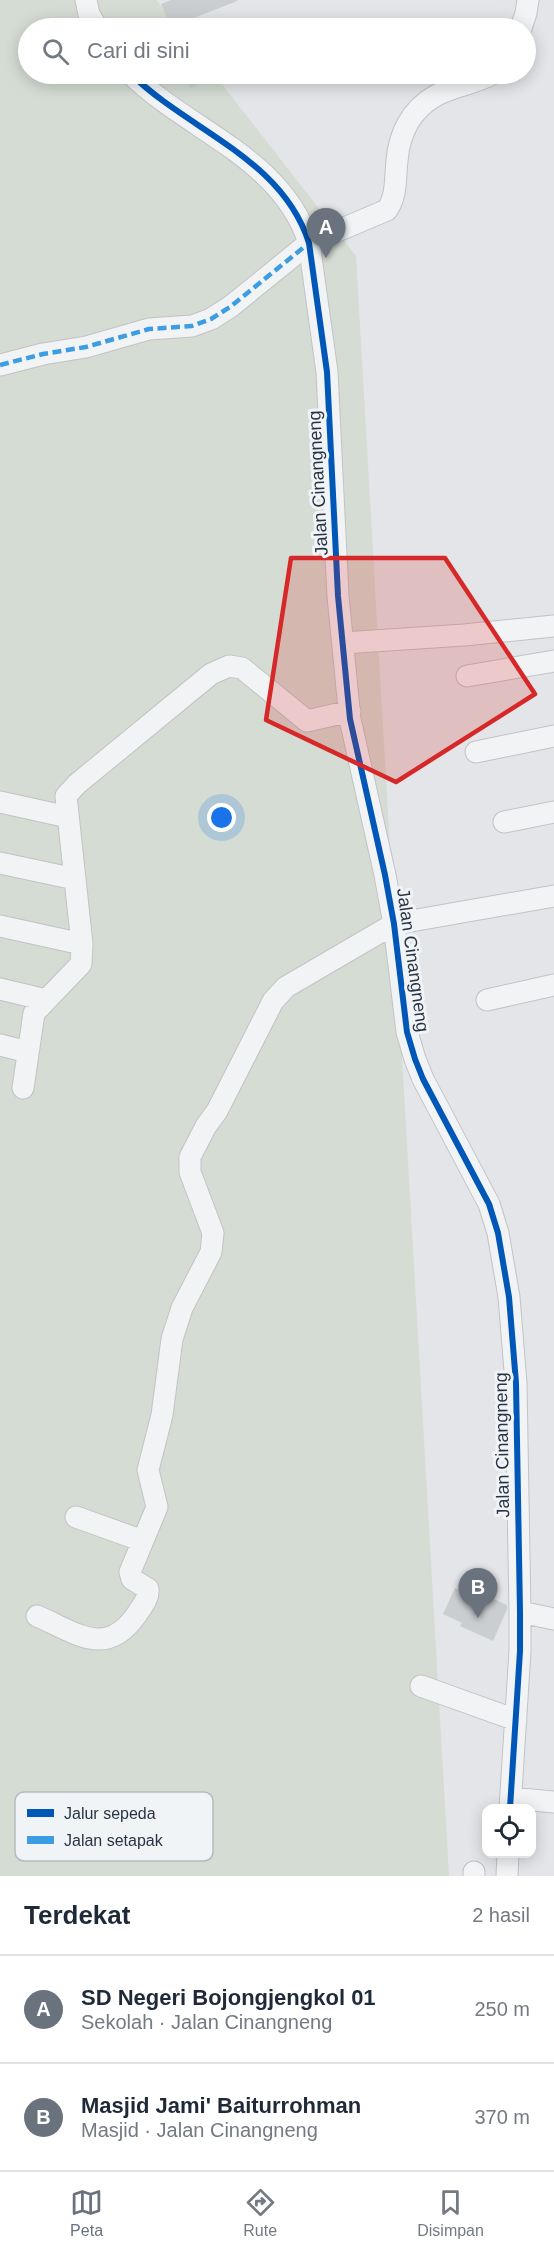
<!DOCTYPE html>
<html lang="id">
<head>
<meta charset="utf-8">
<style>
  :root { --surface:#fff; --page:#f2f2f3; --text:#1f2937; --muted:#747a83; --line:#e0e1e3; --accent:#69727d }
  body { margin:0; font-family:Arial,sans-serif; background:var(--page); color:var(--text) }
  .controls { position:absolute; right:18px; bottom:18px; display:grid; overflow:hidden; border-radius:12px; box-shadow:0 3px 15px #0003 }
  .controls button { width:54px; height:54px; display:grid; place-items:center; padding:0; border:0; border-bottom:2px solid var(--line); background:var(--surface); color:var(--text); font:30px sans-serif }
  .you { position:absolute; left:222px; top:818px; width:21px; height:21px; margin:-15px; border:4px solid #fff; border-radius:50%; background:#1a73e8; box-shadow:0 0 0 9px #1a73e833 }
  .badge { display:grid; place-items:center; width:39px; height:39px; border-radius:50%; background:var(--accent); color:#fff; font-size:20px; font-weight:700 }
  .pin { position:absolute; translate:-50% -50px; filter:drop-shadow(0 2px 3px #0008) }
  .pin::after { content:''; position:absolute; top:32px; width:21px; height:18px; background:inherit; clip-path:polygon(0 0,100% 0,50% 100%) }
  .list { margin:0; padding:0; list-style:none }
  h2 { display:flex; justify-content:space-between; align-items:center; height:78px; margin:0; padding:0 24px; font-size:26px }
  h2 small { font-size:20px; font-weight:400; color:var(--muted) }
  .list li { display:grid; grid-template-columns:39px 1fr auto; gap:18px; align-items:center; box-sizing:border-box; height:108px; padding:0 24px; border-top:2px solid var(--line) }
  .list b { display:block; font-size:22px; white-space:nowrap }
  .list p { margin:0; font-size:20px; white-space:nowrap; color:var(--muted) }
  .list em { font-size:20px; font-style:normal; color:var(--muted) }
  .icon { flex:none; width:33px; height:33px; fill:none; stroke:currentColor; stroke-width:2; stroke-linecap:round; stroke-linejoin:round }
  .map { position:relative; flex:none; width:554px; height:1876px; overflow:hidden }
  .search { position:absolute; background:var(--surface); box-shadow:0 3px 15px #0003; left:18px; right:18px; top:18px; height:66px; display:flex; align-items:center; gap:15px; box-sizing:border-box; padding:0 21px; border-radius:33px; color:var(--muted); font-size:22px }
  .sheet { height:294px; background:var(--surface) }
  nav { display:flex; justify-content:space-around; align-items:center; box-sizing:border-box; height:84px; border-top:2px solid var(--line); background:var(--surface); font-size:16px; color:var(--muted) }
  nav a { display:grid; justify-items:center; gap:3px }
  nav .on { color:var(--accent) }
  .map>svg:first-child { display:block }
</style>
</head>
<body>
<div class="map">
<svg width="554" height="1876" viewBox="0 0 554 1876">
  <rect width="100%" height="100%" fill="#e3e5e8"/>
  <path fill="#d4dcd3" d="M0,0H156L179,28H28V74H214L356,256L449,1876H0Z"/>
  <path fill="#cbced1" d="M171,0H237V1L171,27L161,4Z
    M182,74H216L191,88Z
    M455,1588L474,1597L476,1591L507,1605V1609L493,1641L460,1626L462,1623L443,1614Z"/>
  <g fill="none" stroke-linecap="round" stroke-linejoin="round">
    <g stroke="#c1c3c6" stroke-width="23">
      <path id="minor" d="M86,0L89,14L97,28
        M521,28L526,13L528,0
        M131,74C189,131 282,158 309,243L327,372L338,596L350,719L385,875L394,924L407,1032L415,1059L423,1079L489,1204L498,1233L509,1297L516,1383L520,1612V1651L510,1808
        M0,365L43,354L86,347L149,329L192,326L211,319L230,307L309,243L387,210C397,196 395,178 397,161C399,134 411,110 435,96C453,86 474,84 492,74
        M343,643L464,635L554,626
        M467,676L554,661
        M476,752L554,736
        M0,802L68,817
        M504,822L554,812
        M0,863L75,879
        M0,926L82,944
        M0,989L46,1000
        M487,1000L554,985
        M0,1045L28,1052
        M23,1088L34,1013L81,964L82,944L66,796L77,784L211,674L229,666L242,668L307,721L350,711
        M76,1517L143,1541
        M520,1612L554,1619
        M37,1616C77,1633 106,1659 137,1614C142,1606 149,1599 148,1589L132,1579L130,1572L157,1507L148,1470L162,1415L172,1339L182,1308L211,1252L213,1233L190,1172V1157L206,1126L217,1111L273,1001L286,987L394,924L554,896
        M421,1686L516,1720
        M511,1798L554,1802
        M474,1876V1872
        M507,1876L508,1854"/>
    </g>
    <use href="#minor" stroke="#f2f3f5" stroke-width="21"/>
    <path stroke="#3d9de3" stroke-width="4.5" stroke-dasharray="9 4.5" stroke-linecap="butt" d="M0,365L43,354L86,347L149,329L192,326L211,319L230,307L309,243"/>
    <g stroke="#f1f4f7" stroke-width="10">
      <path id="cycleway" d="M131,74C189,131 282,158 309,243L327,372L338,596L350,719L385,875L394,924L407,1032L415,1059L423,1079L489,1204L498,1233L509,1297L516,1383L520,1612V1651L510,1808"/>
    </g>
    <use href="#cycleway" stroke="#0057b8" stroke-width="6"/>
  </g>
  <path fill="#d62828" fill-opacity="0.2" stroke="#d62828" stroke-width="4.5" stroke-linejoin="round" d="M291,558H445L535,694L396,782L266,720Z"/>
  <g text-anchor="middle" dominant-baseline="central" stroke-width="6" stroke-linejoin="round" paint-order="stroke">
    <g font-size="18" fill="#283443" stroke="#f1f4f7">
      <text transform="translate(318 483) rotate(-93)">Jalan Cinangneng</text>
      <text transform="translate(413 960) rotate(82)">Jalan Cinangneng</text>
      <text transform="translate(502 1445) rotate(-91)">Jalan Cinangneng</text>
    </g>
  </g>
  <rect x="15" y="1792" width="198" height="69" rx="9" fill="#f1f4f7" stroke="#b5bac1" stroke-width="1.5"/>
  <rect x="27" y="1809" width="27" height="8" fill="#0057b8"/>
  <rect x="27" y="1836" width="27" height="8" fill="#3d9de3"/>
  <g font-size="16" fill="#283443">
    <text x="64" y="1819">Jalur sepeda</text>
    <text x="64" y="1846">Jalan setapak</text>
  </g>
</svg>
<div class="controls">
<button><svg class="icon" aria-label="locate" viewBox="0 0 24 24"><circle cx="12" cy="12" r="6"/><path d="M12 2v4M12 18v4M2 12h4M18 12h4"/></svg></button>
</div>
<div class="you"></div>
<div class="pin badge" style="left:326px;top:258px">A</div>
<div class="pin badge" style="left:478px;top:1618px">B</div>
<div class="search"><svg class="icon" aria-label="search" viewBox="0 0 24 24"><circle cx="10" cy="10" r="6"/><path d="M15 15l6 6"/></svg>Cari di sini</div>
</div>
<section class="sheet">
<h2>Terdekat<small>2 hasil</small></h2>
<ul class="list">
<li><span class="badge">A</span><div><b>SD Negeri Bojongjengkol 01</b><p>Sekolah · Jalan Cinangneng</p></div><em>250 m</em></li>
<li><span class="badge">B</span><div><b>Masjid Jami' Baiturrohman</b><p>Masjid · Jalan Cinangneng</p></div><em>370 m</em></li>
</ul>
</section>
<nav>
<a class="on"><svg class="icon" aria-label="map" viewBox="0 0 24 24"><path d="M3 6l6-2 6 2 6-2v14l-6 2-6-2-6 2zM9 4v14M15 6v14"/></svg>Peta</a>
<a><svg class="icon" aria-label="directions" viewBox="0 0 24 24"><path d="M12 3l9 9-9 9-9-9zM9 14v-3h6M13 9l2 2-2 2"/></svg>Rute</a>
<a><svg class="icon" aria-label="saved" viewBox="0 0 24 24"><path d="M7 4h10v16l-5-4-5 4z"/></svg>Disimpan</a>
</nav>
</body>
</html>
